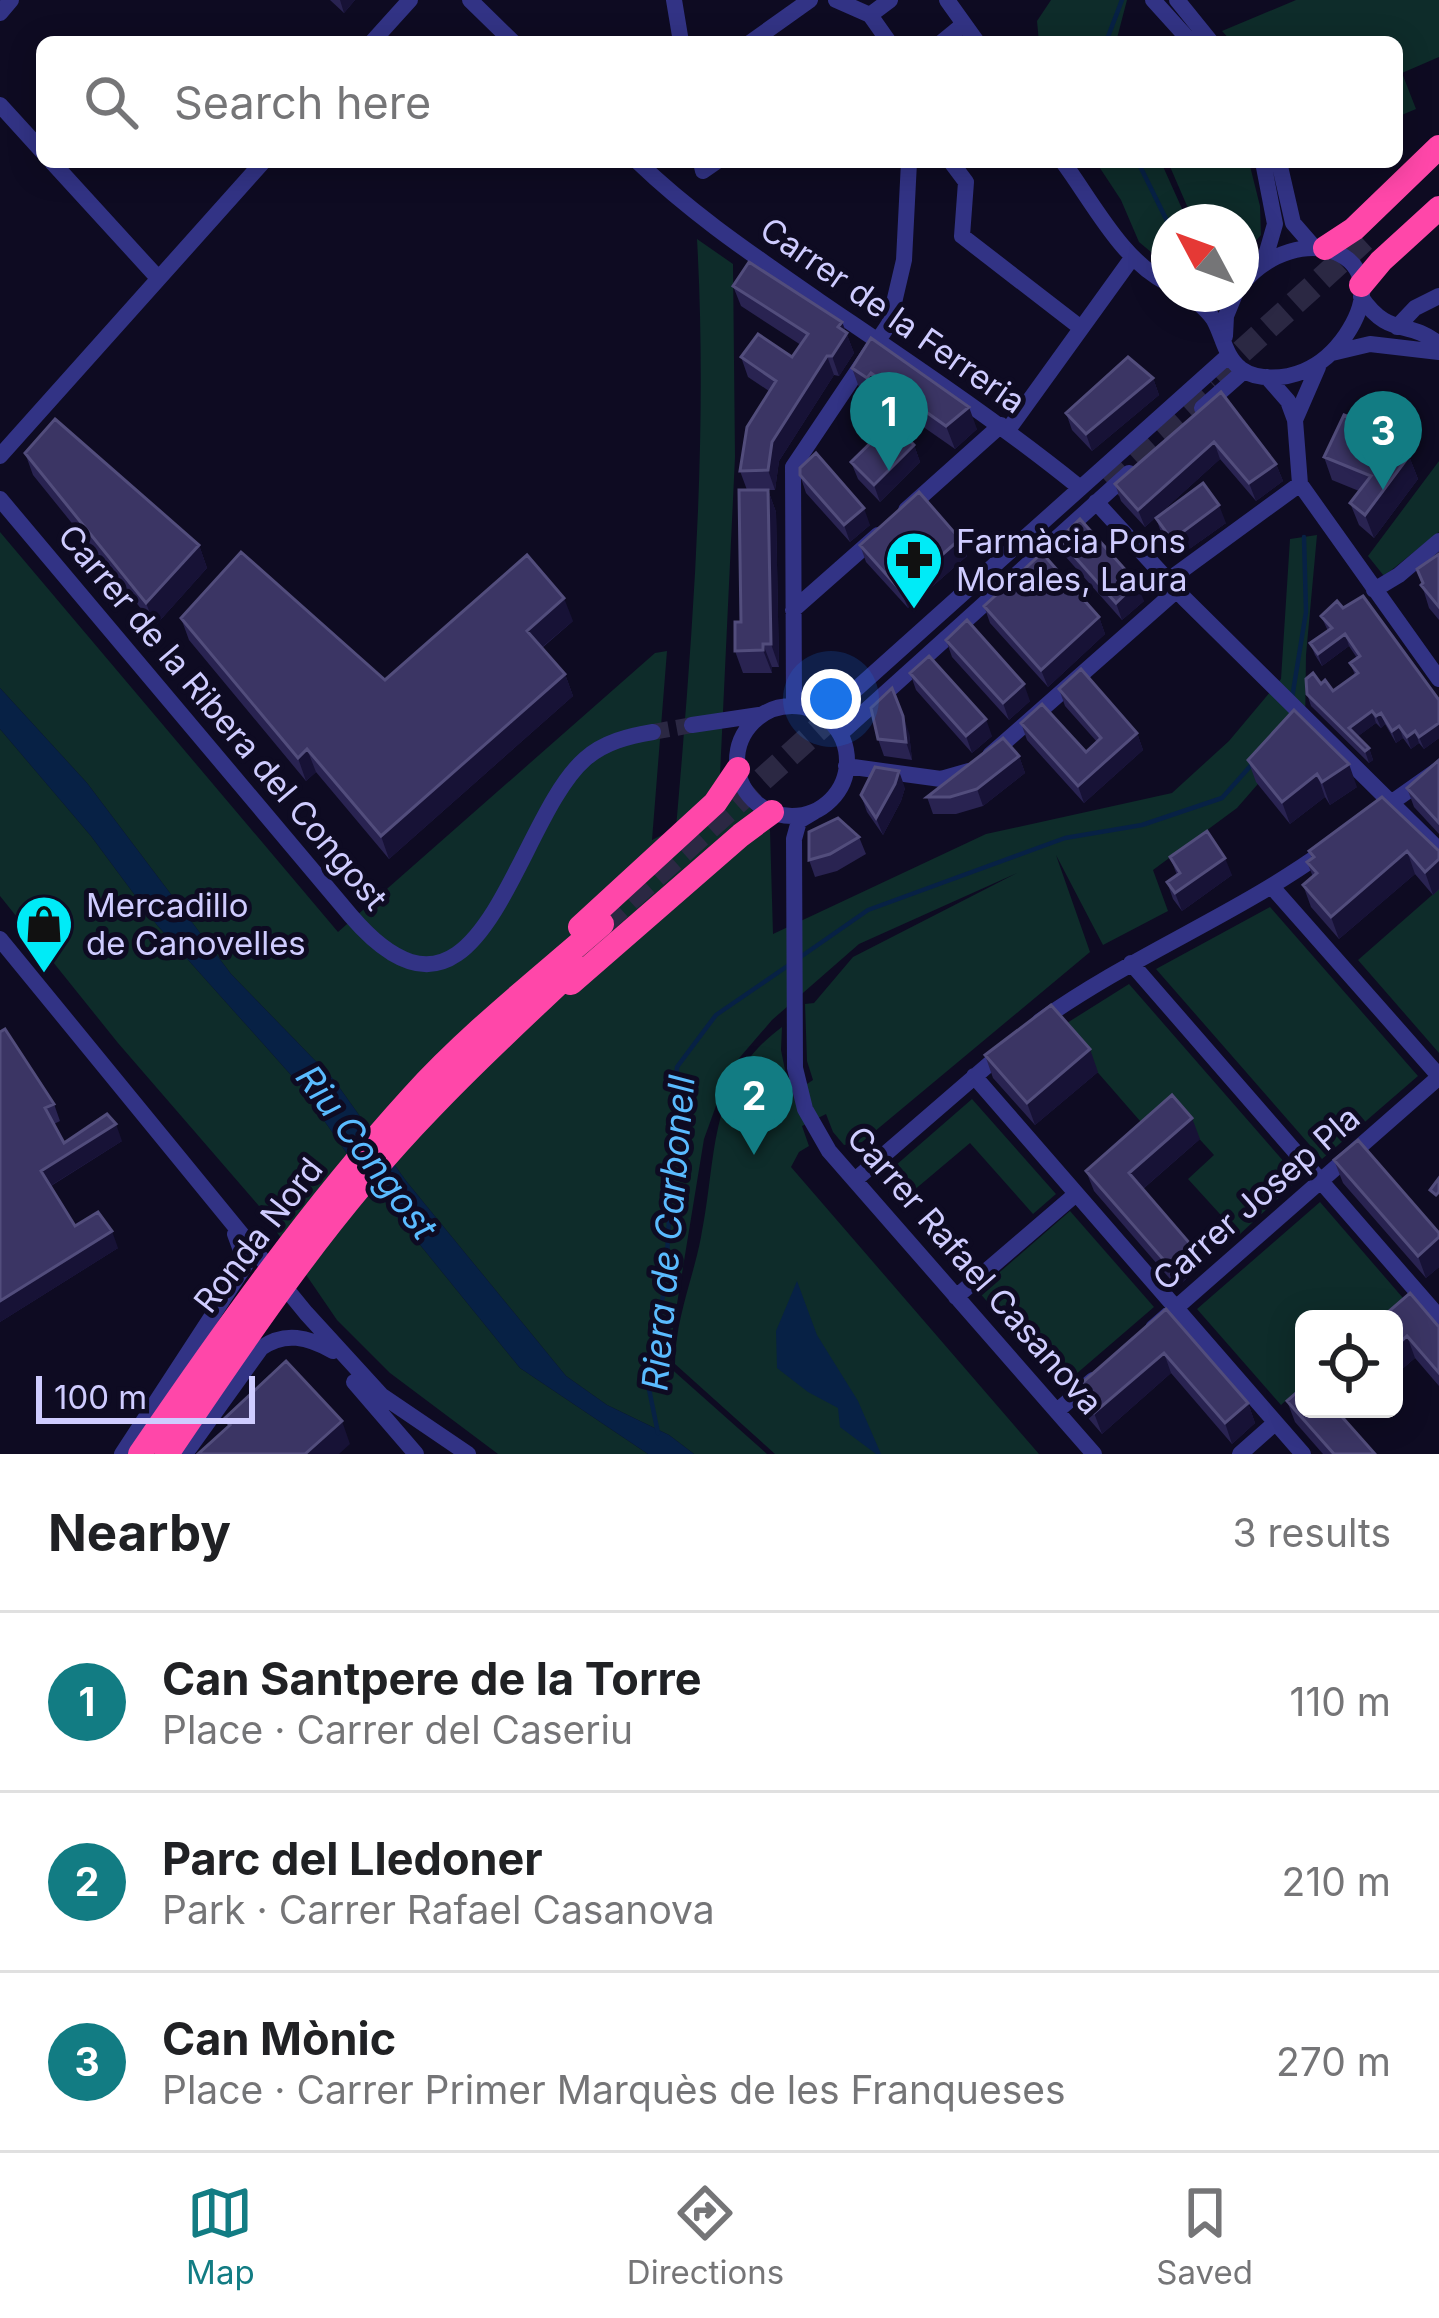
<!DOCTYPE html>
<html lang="en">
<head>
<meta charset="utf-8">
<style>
  :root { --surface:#fff; --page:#f2f2f2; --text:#202124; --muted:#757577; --line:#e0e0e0; --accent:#127c83 }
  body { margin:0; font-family:Inter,sans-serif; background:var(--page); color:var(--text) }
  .controls { position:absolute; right:36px; bottom:36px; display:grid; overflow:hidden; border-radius:18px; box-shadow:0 6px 30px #0003 }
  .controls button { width:108px; height:108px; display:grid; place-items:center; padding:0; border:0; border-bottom:3px solid var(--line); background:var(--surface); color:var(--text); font:60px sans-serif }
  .compass { position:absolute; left:1151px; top:204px; width:108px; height:108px; border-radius:50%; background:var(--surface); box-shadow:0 6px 30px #0003; rotate:311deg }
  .scale { position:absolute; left:36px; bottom:30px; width:219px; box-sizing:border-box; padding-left:12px; border:6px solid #cfccff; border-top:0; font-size:33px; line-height:42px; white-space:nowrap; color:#cfccff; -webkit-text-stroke:9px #0e0b22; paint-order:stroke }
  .you { position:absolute; left:831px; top:699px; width:42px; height:42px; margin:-30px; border:9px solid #fff; border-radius:50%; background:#1a73e8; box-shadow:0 0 0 18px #1a73e833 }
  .badge { display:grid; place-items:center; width:78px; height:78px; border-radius:50%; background:var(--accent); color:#fff; font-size:39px; font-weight:700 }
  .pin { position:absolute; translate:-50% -99px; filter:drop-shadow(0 3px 6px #0008) }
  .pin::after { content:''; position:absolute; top:63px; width:42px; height:36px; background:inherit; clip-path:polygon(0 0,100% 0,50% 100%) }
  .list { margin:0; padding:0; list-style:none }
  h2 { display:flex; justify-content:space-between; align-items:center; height:156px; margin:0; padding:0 48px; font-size:51px }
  h2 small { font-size:39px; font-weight:400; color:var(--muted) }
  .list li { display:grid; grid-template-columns:78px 1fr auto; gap:36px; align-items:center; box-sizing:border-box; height:180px; padding:0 48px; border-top:3px solid var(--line) }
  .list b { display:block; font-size:45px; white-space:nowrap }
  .list p { margin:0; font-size:39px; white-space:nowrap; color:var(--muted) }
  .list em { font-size:39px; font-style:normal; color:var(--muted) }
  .icon { flex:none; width:66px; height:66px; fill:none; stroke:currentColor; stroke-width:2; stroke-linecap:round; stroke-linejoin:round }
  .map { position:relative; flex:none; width:1439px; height:1454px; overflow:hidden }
  .search { position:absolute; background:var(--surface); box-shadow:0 6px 30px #0003; left:36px; right:36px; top:36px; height:132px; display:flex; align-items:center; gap:30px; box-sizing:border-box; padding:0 42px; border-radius:18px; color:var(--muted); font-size:45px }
  .sheet { height:696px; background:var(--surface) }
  nav { display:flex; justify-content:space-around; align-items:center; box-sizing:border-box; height:168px; border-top:3px solid var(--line); background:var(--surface); font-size:33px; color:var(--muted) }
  nav a { display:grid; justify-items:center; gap:6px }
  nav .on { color:var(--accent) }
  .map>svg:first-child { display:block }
</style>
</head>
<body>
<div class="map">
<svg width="1439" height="1454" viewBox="0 0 1439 1454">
  <rect width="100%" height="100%" fill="#0e0b22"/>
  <path fill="#0e2c2a" d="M1051,0H1127L1116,42H1039L1037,21Z
    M1296,0H1439V57L1402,73L1416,109L1397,117V42H1232L1222,31Z
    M1096,162H1161L1188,222H1169V267L1139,242L1121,200Z
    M1168,162H1249L1260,206L1261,235L1241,258V222H1194Z
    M697,239L733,264L735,457L720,775L770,830L773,934L986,834L1172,793L1229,741L1281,679L1290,539L1317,535L1306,655L1305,730L1237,808L1153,870L1168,911L1103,945L1056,855L1090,952L862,1142L844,1145L833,1132L826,1114L802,1126L809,1146L799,1152L791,1167L1039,1454H775L675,1364C675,1320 693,1279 701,1237C718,1156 706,1083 782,1027L781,1050L790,1095L813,1080L807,1061L805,1004L814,1003L853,957L1017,873L859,944L772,1020L729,1070L704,1139L667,1365L767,1454H694L669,1435L607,1405L566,1376L406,1181L334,1080L231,974L87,783L0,688V532L338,932L655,653L667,651L652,840L676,828C693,632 708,436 697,239Z
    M1439,461V532L1384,576L1368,556Z
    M0,729L91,836L157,925L299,1084L352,1161L520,1368L648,1454H498L390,1373L337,1320L259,1206L118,1043L0,896Z
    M1439,889V1053L1358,960Z
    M1270,907L1418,1076L1322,1159L1156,969Z
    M1129,984L1299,1179L1239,1235L1188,1179L1214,1155L1172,1109L1147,1129L1059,1028Z
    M972,1099L1056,1194L1033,1214L970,1143L900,1202L880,1179Z
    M1320,1202L1403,1298L1379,1319H1304V1384L1281,1405L1197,1309Z
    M1070,1211L1154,1307L1061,1387L978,1291Z"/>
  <path fill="#072145" d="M0,688L87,783L231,974L334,1080L406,1181L566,1376L607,1405L669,1435L694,1454H648L520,1368L352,1161L299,1084L157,925L91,836L0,729Z
    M797,1281L817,1335L858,1401L881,1454H876L840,1427L838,1408L808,1392L777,1368L776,1331Z"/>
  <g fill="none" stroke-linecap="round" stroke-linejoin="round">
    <path stroke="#072145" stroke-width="4.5" d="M1106,42L1122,0
      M1138,162L1169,225
      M1292,698L1306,612L1304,537
      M799,958L868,910L1065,838L1142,825L1222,798L1254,762
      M658,1433L649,1389L666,1275L677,1067L716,1015L789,965"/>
    <path stroke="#2b2843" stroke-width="16" stroke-dasharray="16 8" stroke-linecap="butt" d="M653,732L692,725"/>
    <path stroke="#2b2843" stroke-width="24" stroke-dasharray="24 12" stroke-linecap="butt" d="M1215,376L1364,240
      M1111,487L1219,390
      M602,924L844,706"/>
    <path stroke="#323385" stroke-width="16" d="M470,0L513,42
      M674,0L681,42
      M836,0L870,15
      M947,0L977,42
      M1153,0L1191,42
      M1177,0L1211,42
      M0,13L11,0
      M372,42L410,0
      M751,42L810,0
      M889,42L870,15L890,0
      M942,42L964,24
      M0,105L42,151
      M52,162L158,278
      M638,162C693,215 756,257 819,301C907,361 996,420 1079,487
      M701,162L703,171L716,162
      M951,162L966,182L962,236L1081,328
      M1063,162C1094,204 1122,261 1169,284
      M1263,162L1275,224L1264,262
      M1279,162L1293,223L1313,246
      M1188,294C1197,302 1208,310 1214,320C1223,336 1225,357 1241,369C1258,381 1285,379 1304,371C1321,364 1335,351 1346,335C1402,252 1299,215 1241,285
      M1361,297C1390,339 1407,318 1439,344
      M1397,327L1415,308L1439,296
      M1225,336L1226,316L1235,294
      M1332,353L1370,344L1439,352
      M1318,367L1295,420L1300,484L1439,679
      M1267,377L1288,401L1295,420
      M1202,408L1244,371
      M1008,430L1132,258
      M0,456L263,162
      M0,499L351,916C481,1067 514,821 585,759C604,742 629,736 653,732
      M1096,502L1185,599L1439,850
      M906,510L1001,425
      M1170,579L1300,484
      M1374,590L1399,575L1439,541
      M793,610L878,535
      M794,706L793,467L889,324L904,260L909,162
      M737 761a55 55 0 1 1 110 0a55 55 0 1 1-110 0Z
      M825,717L1229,355
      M692,725L759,715
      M840,734L1129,473
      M990,755L1177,590
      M846,766L941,779L969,771
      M814,812L799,821L794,839L795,1068L805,1109L829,1151L1094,1454
      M1371,817L1439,769
      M1273,888L1439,1076
      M0,939L306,1313L381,1395L468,1454
      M1131,963L1439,1317
      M1040,1021C1131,956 1236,915 1326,850
      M974,1076L1303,1454
      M855,1180L1002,1053
      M956,1297L1076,1194
      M1153,1328L1439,1077
      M354,1382L416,1454
      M1057,1411L1093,1380
      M122,1454L246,1264L235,1234
      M185,1454L261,1348C285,1331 308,1337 333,1351
      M1240,1454L1275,1423"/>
    <path stroke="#ff47a9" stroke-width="24" d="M1325,248L1354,229L1439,147
      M1361,285L1381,261L1439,208
      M580,927L715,803L738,769
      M571,983L741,835L772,812
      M140,1454C225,1330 311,1208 412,1097C469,1034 538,980 602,924
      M167,1454C248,1334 329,1213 430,1109C476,1060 527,1014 576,967"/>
  </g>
  <path fill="#292351" d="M330,0H355L344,13Z
    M733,286L842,322L854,353L839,376L834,375L779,461L775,490H768L776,512L779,667H772V673H743L735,651L741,622L747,490L740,471L769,391L748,377L741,357H792L801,345L741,306Z
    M871,338L977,429L955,449L879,396L875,401L860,390L852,368Z
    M1153,378L1159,395L1092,451L1072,430L1066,413Z
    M1221,392L1276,464L1283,481L1256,501L1220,459L1145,527L1121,501L1115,484Z
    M1362,422L1368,437L1409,456L1418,479L1374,538L1359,525L1350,503L1359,491L1332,480L1324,457Z
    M914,445L920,462L880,502L858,479L851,462Z
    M25,453L199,545L207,568L155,626L33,475Z
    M800,475L870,525L850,542L806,493Z
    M1156,518L1226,523L1178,557L1162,535Z
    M960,539L967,556L908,608L866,562L860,545Z
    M1059,539L1144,601L1122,620L1065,556Z
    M1439,554V620L1429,608L1417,569Z
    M984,606L1099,617L1105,634L1048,687L990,623Z
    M1343,608L1439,700V738L1424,749L1419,743L1411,749L1403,738L1396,743L1385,724L1381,728L1376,723L1358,736L1369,748L1373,760L1369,763L1311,706L1307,694L1321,684L1333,691L1355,675L1350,663L1357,658L1349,646L1322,666L1315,655L1310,643L1328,631L1321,616Z
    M181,618L385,680L573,621L542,648L565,674L573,696L389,859L316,772L306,781L189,640Z
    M946,640L1030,701L1009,720L952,657Z
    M910,673L992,736L972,753L916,690Z
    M1059,689L1137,733L1143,750L1084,803L1027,740L1021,723L1086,752L1097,742L1065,706Z
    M909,733L912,760L884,756L878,739Z
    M1019,756L1025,773L983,806L956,814H933L927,797Z
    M1248,760L1357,787L1330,805L1325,797L1290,824L1256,782Z
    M1439,760V834L1414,807L1407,788Z
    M905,788L901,801L883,835L867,812L861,795Z
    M1382,797L1439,859V889L1433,895L1415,874L1339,939L1311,907L1303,885L1313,877L1307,862L1312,859L1309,851Z
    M859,837L866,854L837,871L815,877L809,860Z
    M1170,857L1232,875L1182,911L1173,899L1167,882L1177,875Z
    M0,1032L54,1104L60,1121L54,1124L64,1143L122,1141L51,1186L75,1226L118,1248L0,1322Z
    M985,1055L1098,1072L1035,1125L993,1078Z
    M1200,1139L1143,1189L1200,1267L1177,1287L1094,1191L1086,1171Z
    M1334,1160L1439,1233V1267L1426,1278L1343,1183Z
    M1166,1309L1248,1403L1255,1423L1232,1444L1171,1373L1102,1434L1082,1411L1074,1390Z
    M1394,1319L1439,1327V1386L1415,1358L1394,1376Z
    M1287,1401L1345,1419L1375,1454H1323L1295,1422Z"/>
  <path fill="#171236" d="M340,0H355L344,13Z
    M842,322L854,353L839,376L832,356L838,327Z
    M827,356L834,375L779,461L775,490L768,470L772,442Z
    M871,373L879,396L875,401L867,378Z
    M1153,378L1159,395L1092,451L1086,434Z
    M969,407L977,429L955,449L946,426Z
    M1362,422L1370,445L1358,434Z
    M1214,442L1220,459L1145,527L1138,510Z
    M914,445L920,462L880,502L874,485Z
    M1409,456L1418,479L1374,538L1365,515Z
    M1276,464L1283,481L1256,501L1249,483Z
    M768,490L776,512L779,667L771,644Z
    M1219,505L1226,523L1178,557L1172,540Z
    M864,508L870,525L850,542L844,525Z
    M960,539L967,556L908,608L901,591Z
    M199,545L207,568L155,626L146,603Z
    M1137,583L1144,601L1122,620L1116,603Z
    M564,598L573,621L535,653L527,631Z
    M1099,617L1105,634L1048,687L1041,670Z
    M1345,634L1349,646L1322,666L1318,654Z
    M763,644L772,667V673L763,650Z
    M565,674L573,696L389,859L381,836Z
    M1024,684L1030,701L1009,720L1003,703Z
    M1372,711L1376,723L1353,740L1349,728Z
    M1381,713L1385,724L1381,728L1376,716Z
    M903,716L909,733L912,760L906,742Z
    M986,719L992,736L972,753L966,736Z
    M1439,723V738L1424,749L1419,737Z
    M1399,726L1403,738L1396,743L1392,731Z
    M1415,731L1419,743L1411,749L1407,737Z
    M1137,733L1143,750L1084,803L1078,786Z
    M1369,748L1373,760L1369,763L1365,751Z
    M307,749L316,772L306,781L298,758Z
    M1019,756L1025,773L983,806L977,789Z
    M1349,764L1357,787L1330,805L1322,782Z
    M899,771L905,788L901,801L883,835L876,818Z
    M1317,774L1325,797L1290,824L1282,802Z
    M1407,851L1415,874L1339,939L1331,917Z
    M1225,858L1232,875L1182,911L1175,893Z
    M1439,859V889L1433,895L1425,872Z
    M1090,1049L1098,1072L1035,1125L1027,1103Z
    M1192,1118L1200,1139L1137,1194L1129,1173Z
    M116,1124L122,1141L47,1188L41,1171Z
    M112,1231L118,1248L0,1322V1301Z
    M1439,1237V1267L1426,1278L1418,1256Z
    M1192,1246L1200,1267L1177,1287L1169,1266Z
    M1407,1336L1415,1358L1394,1376V1348Z
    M1164,1353L1171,1373L1102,1434L1094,1413Z
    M1248,1403L1255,1423L1232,1444L1225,1423Z
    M1333,1409H1357L1338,1425Z
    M342,1421L350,1444L339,1454H305Z"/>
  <path fill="#3b3564" stroke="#524d7c" stroke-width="3" d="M749,262L842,322L838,327L847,333L832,356H827L772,442L768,470L740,471L747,427L776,381L741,357L758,334L792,357L808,334L733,286Z
    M871,338L969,407L946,426L871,373L867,378L852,368Z
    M1128,357L1153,378L1086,434L1066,413Z
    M1221,392L1276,464L1249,483L1214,442L1138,510L1115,484Z
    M1344,415L1362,422L1358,434L1395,444L1409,456L1365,515L1350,503L1371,476L1324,457Z
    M55,419L199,545L146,603L25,453Z
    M892,422L914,445L874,485L851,462Z
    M816,453L864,508L844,525L800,475V468Z
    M1203,483L1219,505L1172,540L1156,518Z
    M739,490H768L771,644H763V650L735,651V622H741Z
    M919,492L960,539L901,591L860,545Z
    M1080,519L1137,583L1116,603L1059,539Z
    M241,552L385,680L527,555L564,598L527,631L565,674L381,836L307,749L298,758L181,618Z
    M1042,553L1099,617L1041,670L984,606Z
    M1439,554V607L1421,585L1423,583L1417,569Z
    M1363,596L1439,700V723L1419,737L1415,731L1407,737L1399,726L1392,731L1381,713L1376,716L1372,711L1349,728L1369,748L1365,751L1307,694L1306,679L1313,673L1321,684L1325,680L1333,691L1358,673L1350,663L1360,656L1345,634L1318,654L1310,643L1332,628L1321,616L1337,601L1343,608Z
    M967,620L1024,684L1003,703L946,640Z
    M929,656L986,719L966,736L910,673Z
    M1081,669L1137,733L1078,786L1021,723L1042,704L1086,752L1101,738L1059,689Z
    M892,688L903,716L906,742L878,739L871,708Z
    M1294,710L1349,764L1322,782L1317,774L1282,802L1248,760Z
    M1003,738L1019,756L977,789L950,797H927Z
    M1439,760V823L1407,788Z
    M875,767L899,771L895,784L876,818L861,795Z
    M1382,797L1439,851V859L1425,872L1407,851L1331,917L1303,885L1317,873L1307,862L1314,857L1309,851Z
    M838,818L859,837L830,854L809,860V832Z
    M1207,831L1225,858L1175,893L1167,882L1180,873L1170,857Z
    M1051,1005L1090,1049L1027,1103L985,1055Z
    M5,1029L54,1104L45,1108L64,1143L107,1114L116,1124L41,1171L75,1226L98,1212L112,1231L0,1301V1032Z
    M1172,1095L1192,1118L1129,1173L1192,1246L1169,1266L1086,1171Z
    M1358,1140L1439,1233V1237L1418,1256L1334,1160Z
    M1439,1178V1192L1436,1195L1430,1190Z
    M1410,1293L1439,1327V1373L1407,1336L1394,1348V1319H1380Z
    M1166,1309L1248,1403L1225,1423L1164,1353L1094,1413L1074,1390Z
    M286,1361L342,1421L305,1454H198L230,1425L224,1419Z
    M1304,1386V1409H1335L1375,1454H1334L1287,1401Z"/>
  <defs>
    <g id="pharmacy-pin" transform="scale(3)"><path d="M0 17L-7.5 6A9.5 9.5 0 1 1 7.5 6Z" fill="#00ebf7" stroke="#0e0b22"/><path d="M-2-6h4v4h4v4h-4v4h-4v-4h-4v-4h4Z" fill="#111"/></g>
    <g id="shop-pin" transform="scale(3)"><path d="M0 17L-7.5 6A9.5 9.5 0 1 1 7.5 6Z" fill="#00ebf7" stroke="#0e0b22"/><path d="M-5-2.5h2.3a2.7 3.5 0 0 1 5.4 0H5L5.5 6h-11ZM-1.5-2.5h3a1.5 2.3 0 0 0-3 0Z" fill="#111"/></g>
  </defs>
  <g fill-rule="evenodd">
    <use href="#pharmacy-pin" x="914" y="560"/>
    <use href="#shop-pin" x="44" y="924"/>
  </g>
  <g text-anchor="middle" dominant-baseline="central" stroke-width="10" stroke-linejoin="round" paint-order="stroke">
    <g font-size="33" fill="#cfccff" stroke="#0e0b22">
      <text transform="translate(893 315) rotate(35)">Carrer de la Ferreria</text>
      <text transform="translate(223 717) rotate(50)">Carrer de la Ribera del Congost</text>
      <text transform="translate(1256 1198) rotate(-41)">Carrer Josep Pla</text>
      <text transform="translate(258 1235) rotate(-52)">Ronda Nord</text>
      <text transform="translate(975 1270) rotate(49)">Carrer Rafael Casanova</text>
    </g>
    <g font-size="33" fill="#cfccff" stroke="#0e0b22" text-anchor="start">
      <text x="956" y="541">Farmàcia Pons<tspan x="956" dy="38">Morales, Laura</tspan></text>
      <text x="86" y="905">Mercadillo<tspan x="86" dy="38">de Canovelles</tspan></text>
    </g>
    <g font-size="36" font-style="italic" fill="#5abbff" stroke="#0e0b22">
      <text transform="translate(367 1152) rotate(53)">Riu Congost</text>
      <text transform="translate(668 1233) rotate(-85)">Riera de Carbonell</text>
    </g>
  </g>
</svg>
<div class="controls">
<button><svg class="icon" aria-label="locate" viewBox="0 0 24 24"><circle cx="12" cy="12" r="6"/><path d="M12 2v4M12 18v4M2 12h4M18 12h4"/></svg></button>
</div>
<svg class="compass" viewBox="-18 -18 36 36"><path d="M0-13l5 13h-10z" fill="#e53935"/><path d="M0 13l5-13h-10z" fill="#757577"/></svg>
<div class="scale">100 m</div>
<div class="you"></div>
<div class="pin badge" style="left:889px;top:471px">1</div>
<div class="pin badge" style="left:754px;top:1155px">2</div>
<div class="pin badge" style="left:1383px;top:490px">3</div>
<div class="search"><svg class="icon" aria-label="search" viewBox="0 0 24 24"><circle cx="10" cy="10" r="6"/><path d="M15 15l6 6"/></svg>Search here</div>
</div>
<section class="sheet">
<h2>Nearby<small>3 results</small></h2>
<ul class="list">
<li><span class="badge">1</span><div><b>Can Santpere de la Torre</b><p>Place · Carrer del Caseriu</p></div><em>110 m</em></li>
<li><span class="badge">2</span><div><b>Parc del Lledoner</b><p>Park · Carrer Rafael Casanova</p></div><em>210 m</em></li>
<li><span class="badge">3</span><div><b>Can Mònic</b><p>Place · Carrer Primer Marquès de les Franqueses</p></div><em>270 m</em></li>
</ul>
</section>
<nav>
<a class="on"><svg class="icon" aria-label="map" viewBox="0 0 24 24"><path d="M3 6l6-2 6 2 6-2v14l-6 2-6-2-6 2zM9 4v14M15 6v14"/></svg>Map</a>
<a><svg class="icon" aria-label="directions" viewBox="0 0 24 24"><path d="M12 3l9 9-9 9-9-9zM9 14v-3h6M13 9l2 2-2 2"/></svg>Directions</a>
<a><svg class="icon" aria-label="saved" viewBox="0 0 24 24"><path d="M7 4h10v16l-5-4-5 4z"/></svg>Saved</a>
</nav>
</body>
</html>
